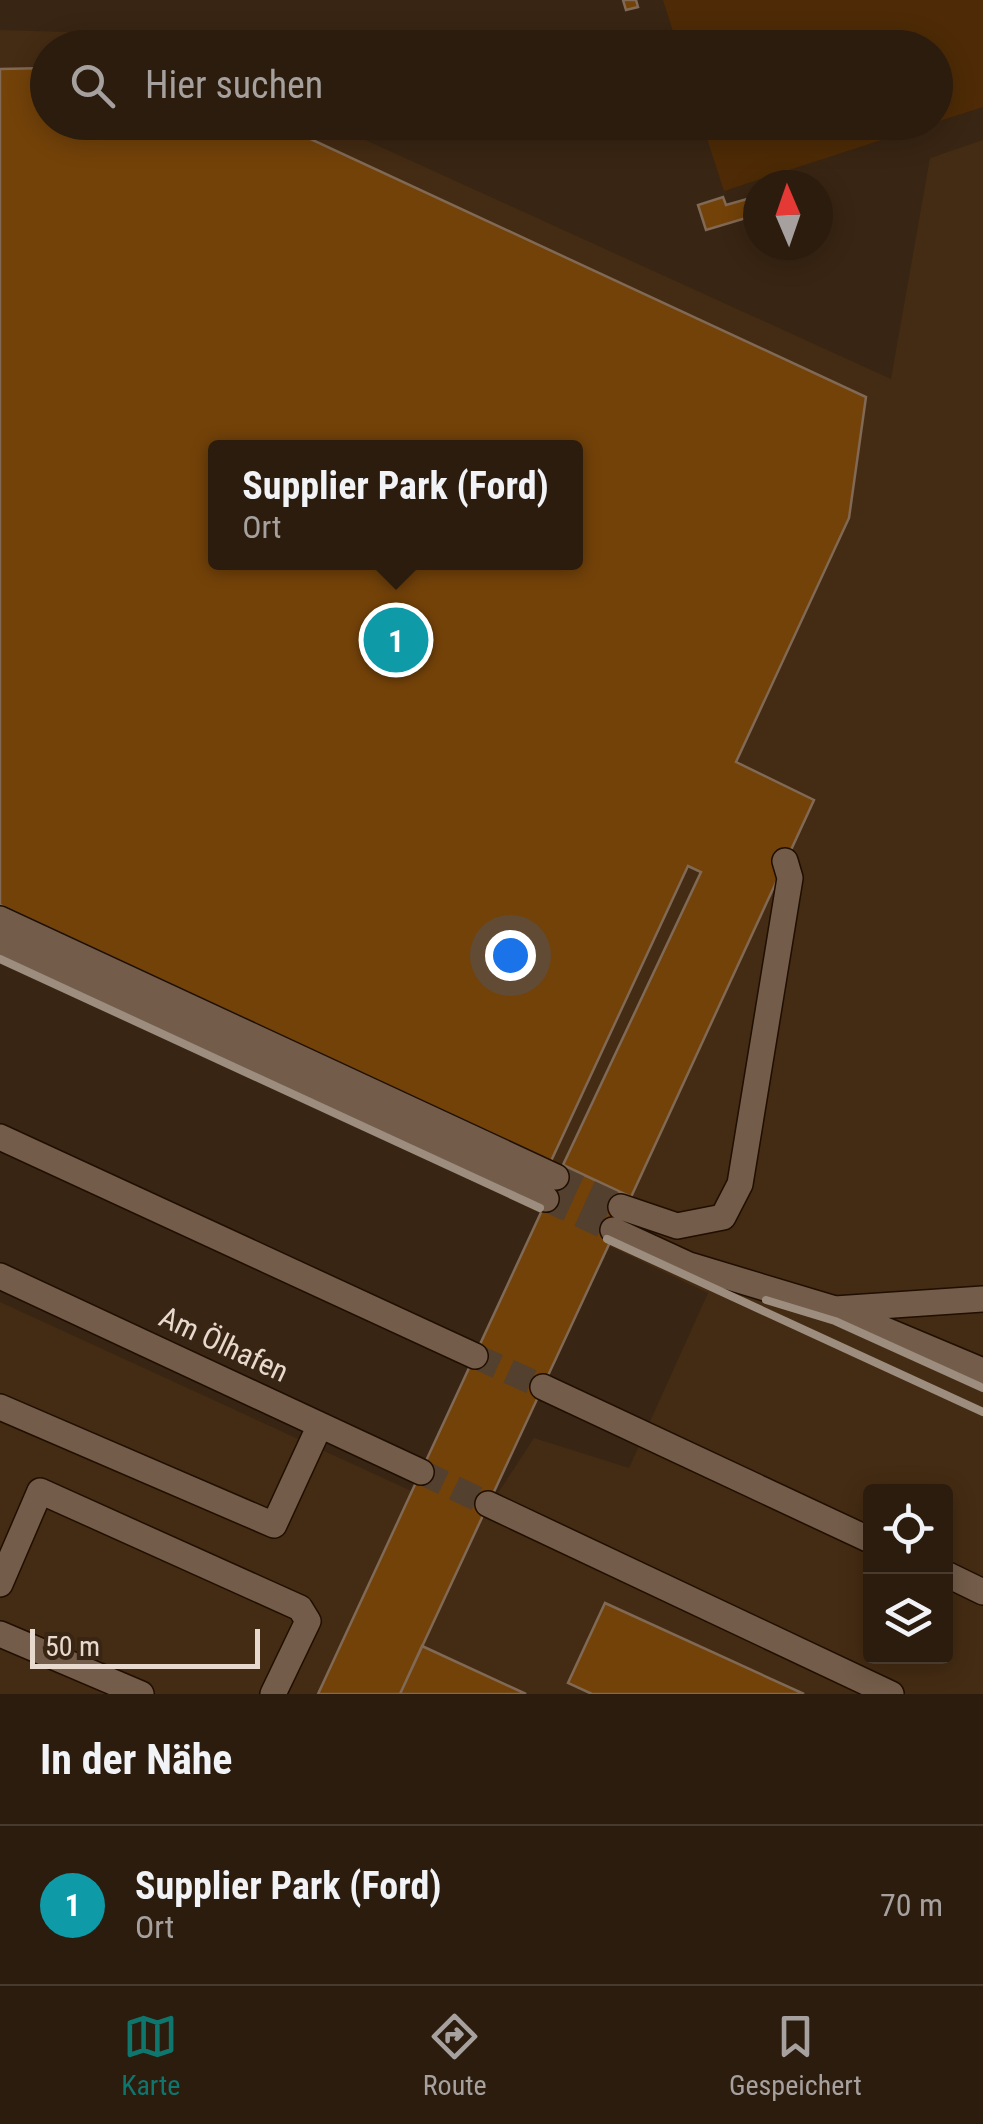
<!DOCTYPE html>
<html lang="de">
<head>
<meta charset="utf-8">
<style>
  :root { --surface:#2b1c0e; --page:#332517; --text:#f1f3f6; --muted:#a6a19e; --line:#473a2e; --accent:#0f766e }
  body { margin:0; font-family:"Roboto Condensed",sans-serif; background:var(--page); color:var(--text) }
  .controls { position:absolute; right:30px; bottom:30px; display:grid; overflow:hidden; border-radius:10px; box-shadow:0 5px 25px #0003 }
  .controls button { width:90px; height:90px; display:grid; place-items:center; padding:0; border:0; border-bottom:2px solid var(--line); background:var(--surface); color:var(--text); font:50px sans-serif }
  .compass { position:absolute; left:743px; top:170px; width:90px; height:90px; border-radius:50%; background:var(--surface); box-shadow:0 5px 25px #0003; rotate:358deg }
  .scale { position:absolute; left:30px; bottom:25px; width:230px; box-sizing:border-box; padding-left:10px; border:5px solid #e7d9ce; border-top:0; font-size:28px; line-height:35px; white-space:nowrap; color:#e7d9ce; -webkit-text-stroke:8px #392513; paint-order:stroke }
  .you { position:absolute; left:510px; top:955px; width:35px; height:35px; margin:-25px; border:8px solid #fff; border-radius:50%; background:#1a73e8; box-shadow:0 0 0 15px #1a73e833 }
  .badge { display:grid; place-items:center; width:65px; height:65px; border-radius:50%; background:var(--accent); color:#fff; font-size:32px; font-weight:700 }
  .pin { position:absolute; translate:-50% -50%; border:5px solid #fff; box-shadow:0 2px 10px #0006 }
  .popup { position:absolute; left:208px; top:440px; width:375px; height:130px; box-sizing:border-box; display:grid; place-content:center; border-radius:10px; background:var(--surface); filter:drop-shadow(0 2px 8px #0005); font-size:32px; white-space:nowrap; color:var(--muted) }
  .popup b { font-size:38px; color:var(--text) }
  .popup::after { content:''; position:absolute; left:50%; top:100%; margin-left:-20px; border:20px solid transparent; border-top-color:var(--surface) }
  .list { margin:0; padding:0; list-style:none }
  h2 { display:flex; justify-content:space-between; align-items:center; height:130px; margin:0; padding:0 40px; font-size:42px }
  h2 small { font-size:32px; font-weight:400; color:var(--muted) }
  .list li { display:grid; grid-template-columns:65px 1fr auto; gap:30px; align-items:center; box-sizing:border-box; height:160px; padding:0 40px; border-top:2px solid var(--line) }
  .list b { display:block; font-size:38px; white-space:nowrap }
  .list p { margin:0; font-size:32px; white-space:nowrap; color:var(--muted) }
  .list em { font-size:32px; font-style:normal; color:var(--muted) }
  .icon { flex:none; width:55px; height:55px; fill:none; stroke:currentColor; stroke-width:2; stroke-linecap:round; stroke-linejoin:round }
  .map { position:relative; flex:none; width:983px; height:1694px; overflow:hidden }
  .search { position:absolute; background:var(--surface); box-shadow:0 5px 25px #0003; left:30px; right:30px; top:30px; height:110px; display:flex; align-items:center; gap:25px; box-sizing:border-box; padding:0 35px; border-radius:55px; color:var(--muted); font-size:38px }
  .sheet { height:290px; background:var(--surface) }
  nav { display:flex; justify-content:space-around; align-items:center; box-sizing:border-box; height:140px; border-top:2px solid var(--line); background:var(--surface); font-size:28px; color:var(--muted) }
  nav a { display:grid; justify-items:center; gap:5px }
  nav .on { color:var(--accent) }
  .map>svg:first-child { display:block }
</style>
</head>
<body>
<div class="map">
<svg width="983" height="1694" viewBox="0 0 983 1694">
  <rect width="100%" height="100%" fill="#392513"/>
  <path fill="#442b13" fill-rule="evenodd" d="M0,30L133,34L163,47L48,48V122L328,123L891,379L930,158L983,140V1694H0V1302L479,1522L534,1438L629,1468L708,1293L0,956ZM216,448H576V562H216ZM870,1492H946V1656H870Z"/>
  <path fill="#4e2b06" d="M663,0H983V107L936,122V48L678,47Z
    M702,123V122L934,123L724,191Z"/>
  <path fill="#734209" stroke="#806955" stroke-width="2.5" fill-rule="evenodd" d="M623,0H636L638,7L626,10Z
    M48,68V122H274L866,397L849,518L736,762L814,800L631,1197L563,1165L701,872L688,866L551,1161L0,905V69ZM216,448H576V562H216Z
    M723,197L726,205L747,199L753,216L706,230L698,205Z
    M563,1165L631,1197L400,1694H318Z
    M605,1603L804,1694H592L568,1683Z
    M422,1646L526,1694H400Z"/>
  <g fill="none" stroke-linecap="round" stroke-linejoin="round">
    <path stroke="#53402f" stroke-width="25" stroke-dasharray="25 12" stroke-linecap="butt" d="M556,1177L621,1207
      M546,1199L613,1230
      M475,1356L543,1387
      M421,1472L488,1504"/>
    <g stroke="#200e00" stroke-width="28">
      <path id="minor" d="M0,919L556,1177
        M0,944L546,1199
        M0,1137L475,1356
        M621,1207L677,1226L723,1217L740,1184L790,878L785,861
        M613,1230L689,1265L835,1309L983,1299
        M0,1276L421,1472
        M840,1311L983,1371
        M543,1387L870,1540
        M0,1407L274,1525L320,1425
        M488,1504L891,1694
        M946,1574L983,1592
        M0,1584L40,1491L300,1608L308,1621L273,1694
        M0,1634L141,1694"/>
    </g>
    <use href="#minor" stroke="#735c49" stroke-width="25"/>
    <path stroke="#9d8d7f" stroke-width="8" d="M0,959L540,1208
      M607,1239L983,1412
      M766,1300L835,1321L983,1388"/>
  </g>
  <g text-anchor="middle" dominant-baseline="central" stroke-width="10" stroke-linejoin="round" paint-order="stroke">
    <g font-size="30" fill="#e7d9ce" stroke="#392513">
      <text transform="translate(224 1344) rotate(25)">Am Ölhafen</text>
    </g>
  </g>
</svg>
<div class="controls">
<button><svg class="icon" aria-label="locate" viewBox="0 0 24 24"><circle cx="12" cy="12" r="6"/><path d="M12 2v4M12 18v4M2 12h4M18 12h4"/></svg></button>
<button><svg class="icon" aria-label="layers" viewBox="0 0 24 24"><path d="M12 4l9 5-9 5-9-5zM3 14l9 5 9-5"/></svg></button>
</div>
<svg class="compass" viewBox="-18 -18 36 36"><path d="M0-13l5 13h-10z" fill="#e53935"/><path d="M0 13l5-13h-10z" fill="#a6a19e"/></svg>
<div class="scale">50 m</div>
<div class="you"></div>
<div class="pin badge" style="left:396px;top:640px;background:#0f9aa8">1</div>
<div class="popup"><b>Supplier Park (Ford)</b>Ort</div>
<div class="search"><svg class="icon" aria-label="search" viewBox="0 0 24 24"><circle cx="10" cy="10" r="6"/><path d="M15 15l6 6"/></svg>Hier suchen</div>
</div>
<section class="sheet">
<h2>In der Nähe<small></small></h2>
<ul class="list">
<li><span class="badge" style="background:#0f9aa8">1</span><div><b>Supplier Park (Ford)</b><p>Ort</p></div><em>70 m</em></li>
</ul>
</section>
<nav>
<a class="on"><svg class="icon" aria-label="map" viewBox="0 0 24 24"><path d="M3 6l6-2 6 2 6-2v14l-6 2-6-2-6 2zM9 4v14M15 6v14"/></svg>Karte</a>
<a><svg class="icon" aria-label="directions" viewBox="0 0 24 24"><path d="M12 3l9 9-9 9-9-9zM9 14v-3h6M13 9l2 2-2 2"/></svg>Route</a>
<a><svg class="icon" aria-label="saved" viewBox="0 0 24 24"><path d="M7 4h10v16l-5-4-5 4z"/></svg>Gespeichert</a>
</nav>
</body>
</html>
